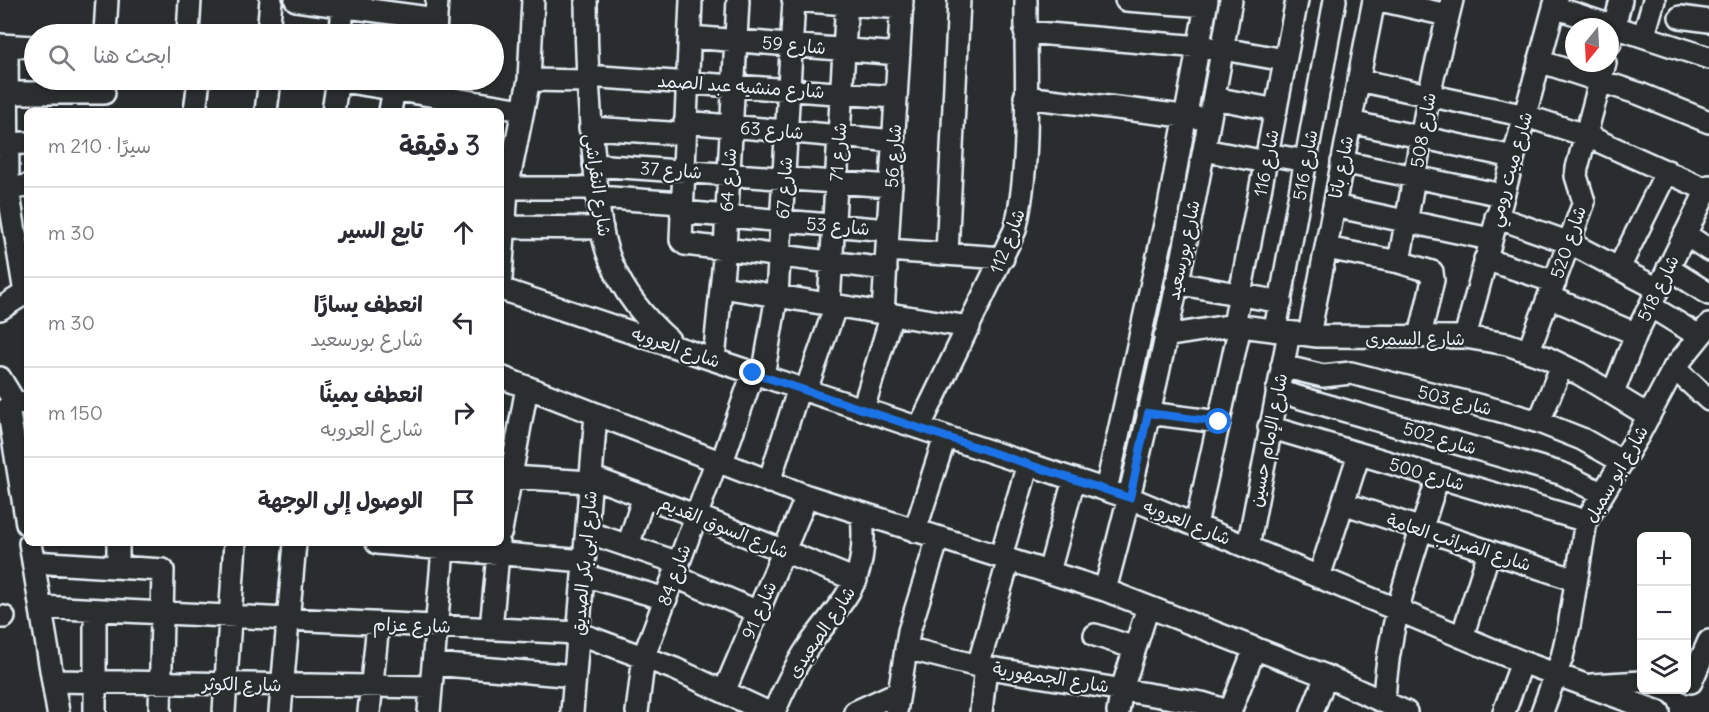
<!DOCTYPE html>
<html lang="ar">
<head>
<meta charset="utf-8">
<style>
  :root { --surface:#fff; --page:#f2f2f3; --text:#2b2b33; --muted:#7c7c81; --line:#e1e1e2 }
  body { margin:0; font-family:Delius,"Playpen Sans Arabic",sans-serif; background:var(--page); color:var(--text); direction:rtl }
  .controls { position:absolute; right:18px; bottom:18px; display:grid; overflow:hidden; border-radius:9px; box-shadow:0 2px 4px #0004 }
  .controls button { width:54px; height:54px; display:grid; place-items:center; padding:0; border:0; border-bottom:2px solid var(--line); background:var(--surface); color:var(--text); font:30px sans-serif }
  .compass { position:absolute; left:1565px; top:18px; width:54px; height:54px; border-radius:50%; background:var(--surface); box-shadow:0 2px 4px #0004; rotate:198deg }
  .stop { position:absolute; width:18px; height:18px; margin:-14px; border:4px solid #1a73e8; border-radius:50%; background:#fff }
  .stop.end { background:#1a73e8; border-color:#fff; box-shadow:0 2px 6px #0008 }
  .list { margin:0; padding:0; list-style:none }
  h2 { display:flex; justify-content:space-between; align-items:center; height:78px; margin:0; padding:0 24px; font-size:26px }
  h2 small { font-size:20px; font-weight:400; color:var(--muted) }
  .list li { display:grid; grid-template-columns:39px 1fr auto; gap:18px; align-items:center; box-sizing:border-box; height:90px; padding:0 24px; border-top:2px solid var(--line) }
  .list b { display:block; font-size:22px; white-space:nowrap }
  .list p { margin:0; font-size:20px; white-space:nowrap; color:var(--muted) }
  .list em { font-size:20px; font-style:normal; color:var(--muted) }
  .icon { flex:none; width:33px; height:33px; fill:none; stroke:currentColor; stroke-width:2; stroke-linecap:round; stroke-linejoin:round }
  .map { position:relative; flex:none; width:1709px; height:712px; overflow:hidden; direction:ltr }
  .search { position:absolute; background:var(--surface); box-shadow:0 2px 4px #0004; left:24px; top:24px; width:480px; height:66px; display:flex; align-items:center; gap:15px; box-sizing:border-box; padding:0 21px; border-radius:33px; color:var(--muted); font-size:22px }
  .panel { position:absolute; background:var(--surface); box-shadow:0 2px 4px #0004; left:24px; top:108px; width:480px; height:438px; border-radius:9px; direction:rtl }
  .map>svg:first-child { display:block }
</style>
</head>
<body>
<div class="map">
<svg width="1709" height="712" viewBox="0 0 1709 712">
  <rect width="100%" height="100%" fill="#2a2d2e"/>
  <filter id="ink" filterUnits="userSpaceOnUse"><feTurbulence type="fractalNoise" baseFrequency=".0167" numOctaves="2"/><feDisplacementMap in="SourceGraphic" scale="12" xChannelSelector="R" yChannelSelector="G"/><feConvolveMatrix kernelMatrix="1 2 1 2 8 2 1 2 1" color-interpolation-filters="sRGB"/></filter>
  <g filter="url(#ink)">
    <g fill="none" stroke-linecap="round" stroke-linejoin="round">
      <g stroke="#e8f1f8" stroke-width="26">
        <path id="minor" d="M296,0L436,19
          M586,0C586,57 589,112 595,169C598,200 599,235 612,264C625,295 644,318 669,340
          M691,0L681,240L685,244L886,269
          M793,0L902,8
          M1126,0L1206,6
          M1380,0L1447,15
          M1554,7L1709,58
          M1680,17L1709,21
          M1025,32L1223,49L1285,60
          M105,34L107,0
          M188,34L190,0
          M268,34L271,0
          M341,34L343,0
          M435,34L437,0
          M1644,35L1654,0
          M690,37L899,54
          M1610,43L1621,0
          M0,45L34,47
          M7,46L8,189L25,293
          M1539,61L1640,94L1709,122
          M586,76L896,97
          M336,80L522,110
          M529,80L586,81
          M1358,80L1526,116L1585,135L1709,191
          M0,93H104
          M1025,97L1200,118
          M1214,98L1276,110
          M195,111L199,80
          M266,111L270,80
          M333,111L338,80
          M390,111L394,89
          M685,122L894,141
          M1350,122L1513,157
          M590,128L685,134
          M0,144L27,143
          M1204,150L1266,162
          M1267,154L1306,161
          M1342,162L1502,195
          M594,165L891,186
          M501,188H596
          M0,190L27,186
          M597,197L681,203
          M1334,206L1490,239
          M681,212L888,230
          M1496,217L1570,243L1658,289
          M505,227L602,228
          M1685,234L1709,250
          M1326,248L1399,262L1432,272L1433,280L1420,336
          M887,250L1003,258
          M947,254L959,0
          M1485,259L1555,282
          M1399,262L1429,94L1452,0
          M1619,268L1667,171
          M1668,268L1709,294
          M501,279L507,189L529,80L533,0
          M1176,283L1281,302
          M722,287L969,327
          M501,289L1130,498L1522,662L1659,712
          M1549,297L1636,334
          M829,304L847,0
          M1650,306L1699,336
          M0,309L27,292
          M883,313L902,0
          M1234,325L1297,0
          M1275,330L1335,0
          M1309,335L1374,0
          M1165,336L1234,325L1317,336L1465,337L1507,344L1545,357L1580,374L1649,416
          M1465,337L1556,0
          M1529,350L1584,202L1576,176L1577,168L1605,63
          M714,359L725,249L738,0
          M1282,366L1323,376L1351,373L1497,410L1539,422L1582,439L1621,461
          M1674,368L1709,400
          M763,376L777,295L794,0
          M501,377L807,496L1105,590L1326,676L1406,712
          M0,378L14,401L27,403
          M806,390L836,305
          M1277,391L1563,474L1601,493
          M1613,393L1636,334L1709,186
          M8,407L27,524
          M863,409L892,314
          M1148,413L1219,422
          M1539,422L1562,365
          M1269,427L1586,521
          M919,428L1015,230C1032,162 1025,72 1026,0
          M722,462L753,373
          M511,477L590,482
          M591,477L697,516L856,580
          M769,482L799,388
          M1106,490L1169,206L1207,0
          M1343,503L1576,580
          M1196,525L1240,326
          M501,531L527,387
          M915,531L945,437
          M587,532L679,563
          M30,543L58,712
          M377,543L584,561
          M628,546L644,496
          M1248,547L1289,333
          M1001,556L1028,464
          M33,562L163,570L160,712
          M118,566V543
          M1049,572L1074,479
          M583,575L666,599
          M674,576L758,612
          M1319,577L1359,454
          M1105,590C1157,396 1197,198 1231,0
          M41,607L578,633L675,669L767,712
          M0,617H4
          M491,629L499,543
          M1095,635L1135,648
          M1462,637L1489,552
          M906,648L978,666L1202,703L1231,712
          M433,664L575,676
          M978,666L1009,559
          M53,681L431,687
          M1691,682L1709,641
          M1591,685L1642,682
          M724,692L807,496
          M1384,702C1387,624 1415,551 1438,477
          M95,712V610
          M224,712L235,543
          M280,712L295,543
          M369,712L378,624
          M429,712L443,549
          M572,712L596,414
          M637,712L644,656L717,460
          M774,712C783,691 793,670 806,650C842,597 869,587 862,515
          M855,712L899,692
          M896,712L909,631L938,538
          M981,712L986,667
          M1118,712L1122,689L1148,607
          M1230,712L1255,648
          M1312,712L1326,676
          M1504,712L1522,662
          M1542,712L1562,657L1569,626L1586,521L1639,434L1674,368L1709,325"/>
      </g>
      <use href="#minor" stroke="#2a2d2e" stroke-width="21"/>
    </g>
  </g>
  <g fill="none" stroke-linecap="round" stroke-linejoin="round" filter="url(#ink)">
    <path stroke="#1a73e8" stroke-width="8" d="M753,373L1130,498L1148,413L1219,422"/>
  </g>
  <g text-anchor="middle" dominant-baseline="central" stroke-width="4.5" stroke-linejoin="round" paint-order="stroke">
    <g font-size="18" fill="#e8f1f8" stroke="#2a2d2e">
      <text transform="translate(794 45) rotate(5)">شارع 59</text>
      <text transform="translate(741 86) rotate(4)">شارع منشيه عبد الصمد</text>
      <text transform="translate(772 130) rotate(5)">شارع 63</text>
      <text transform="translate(1423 130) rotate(-80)">شارع 508</text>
      <text transform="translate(838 152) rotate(-86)">شارع 71</text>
      <text transform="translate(893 156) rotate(-87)">شارع 56</text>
      <text transform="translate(1266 163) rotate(-79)">شارع 116</text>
      <text transform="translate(1305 165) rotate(-80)">شارع 516</text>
      <text transform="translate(1341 167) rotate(-79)">شارع باتا</text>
      <text transform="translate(1510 169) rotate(-74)">شارع ميت رومي</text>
      <text transform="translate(671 170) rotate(4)">شارع 37</text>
      <text transform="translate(728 180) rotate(-87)">شارع 64</text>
      <text transform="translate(598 185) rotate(82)">شارع النقراشى</text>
      <text transform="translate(784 188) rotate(-87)">شارع 67</text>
      <text transform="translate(838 226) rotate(5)">شارع 53</text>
      <text transform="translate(1007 241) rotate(-69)">شارع 112</text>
      <text transform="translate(1568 242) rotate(-71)">شارع 520</text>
      <text transform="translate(1183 250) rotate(-78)">شارع بورسعيد</text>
      <text transform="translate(1658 288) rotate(-64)">شارع 518</text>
      <text x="1415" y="338">شارع السمرى</text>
      <text transform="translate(676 347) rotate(19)">شارع العروبه</text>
      <text transform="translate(1455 400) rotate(14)">شارع 503</text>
      <text transform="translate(1440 438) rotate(16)">شارع 502</text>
      <text transform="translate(1268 440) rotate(-79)">شارع الإمام حسين</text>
      <text transform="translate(1427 474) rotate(16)">شارع 500</text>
      <text transform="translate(1616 474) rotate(-60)">شارع ابو سمبل</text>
      <text transform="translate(1187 522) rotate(22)">شارع العروبه</text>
      <text transform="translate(724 527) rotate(22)">شارع السوق القديم</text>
      <text transform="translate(1459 542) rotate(18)">شارع الضرائب العامة</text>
      <text transform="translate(584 563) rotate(-85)">شارع ابى بكر الصديق</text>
      <text transform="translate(674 575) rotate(-70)">شارع 84</text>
      <text transform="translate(759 610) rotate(-67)">شارع 91</text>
      <text transform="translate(412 625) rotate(2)">شارع عزام</text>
      <text transform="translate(821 632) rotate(-56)">شارع الصعيدى</text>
      <text transform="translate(1051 677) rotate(9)">شارع الجمهورية</text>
      <text transform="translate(242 684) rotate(1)">شارع الكوثر</text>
    </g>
  </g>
</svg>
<div class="controls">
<button>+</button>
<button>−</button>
<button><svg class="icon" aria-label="layers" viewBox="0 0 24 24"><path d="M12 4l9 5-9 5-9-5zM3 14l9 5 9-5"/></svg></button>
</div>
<svg class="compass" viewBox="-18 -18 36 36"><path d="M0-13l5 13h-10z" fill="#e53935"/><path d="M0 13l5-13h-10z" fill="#7c7c81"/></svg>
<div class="stop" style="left:1219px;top:422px"></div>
<div class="stop end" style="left:753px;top:373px"></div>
<div class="search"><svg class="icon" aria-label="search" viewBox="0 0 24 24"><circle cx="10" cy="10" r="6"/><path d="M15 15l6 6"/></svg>ابحث هنا</div>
<section class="panel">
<h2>3 دقيقة<small>سيرًا · 210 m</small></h2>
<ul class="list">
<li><svg class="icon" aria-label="ahead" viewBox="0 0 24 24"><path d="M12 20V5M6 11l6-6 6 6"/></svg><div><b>تابع السير</b></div><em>30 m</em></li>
<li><svg class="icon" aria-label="left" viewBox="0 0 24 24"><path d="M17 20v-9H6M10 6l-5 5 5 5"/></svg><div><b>انعطف يسارًا</b><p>شارع بورسعيد</p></div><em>30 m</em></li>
<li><svg class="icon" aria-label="right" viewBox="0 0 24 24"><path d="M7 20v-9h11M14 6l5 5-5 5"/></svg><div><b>انعطف يمينًا</b><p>شارع العروبه</p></div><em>150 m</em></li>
<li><svg class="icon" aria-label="arrive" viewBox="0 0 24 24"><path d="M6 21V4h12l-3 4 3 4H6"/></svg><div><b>الوصول إلى الوجهة</b></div></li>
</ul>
</section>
</div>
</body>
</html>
